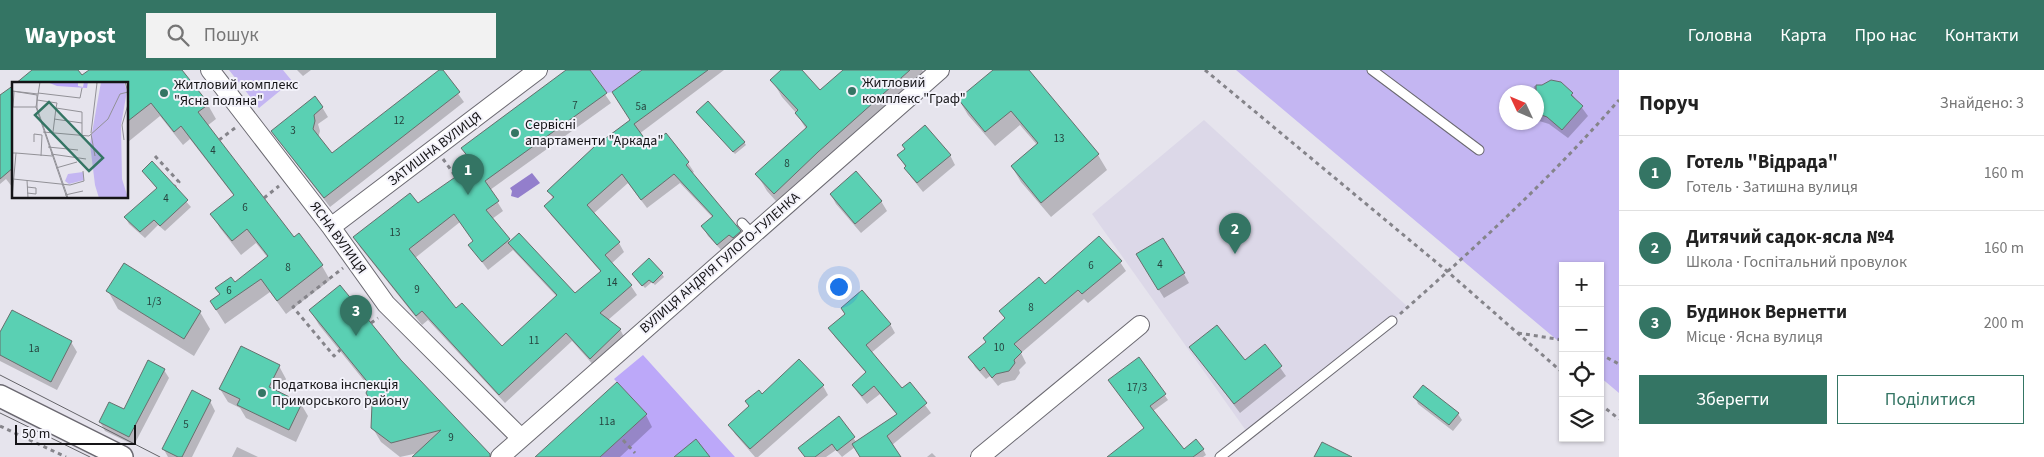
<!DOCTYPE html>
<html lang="uk">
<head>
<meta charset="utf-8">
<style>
  :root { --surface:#fff; --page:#f2f2f2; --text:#222; --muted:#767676; --line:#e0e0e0; --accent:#347564 }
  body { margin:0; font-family:"Source Sans 3",sans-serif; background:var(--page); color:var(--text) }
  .controls { position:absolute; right:15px; bottom:15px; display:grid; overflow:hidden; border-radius:0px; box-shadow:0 1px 4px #0004 }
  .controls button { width:45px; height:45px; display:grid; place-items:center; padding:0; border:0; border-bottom:1px solid var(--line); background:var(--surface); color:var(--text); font:25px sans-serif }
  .compass { position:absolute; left:1499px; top:15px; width:45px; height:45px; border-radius:50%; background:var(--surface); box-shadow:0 1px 4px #0004; rotate:314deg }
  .scale { position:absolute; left:15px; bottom:12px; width:121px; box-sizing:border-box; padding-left:5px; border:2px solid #151417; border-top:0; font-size:14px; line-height:18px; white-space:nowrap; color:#151417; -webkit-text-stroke:4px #f3f2fa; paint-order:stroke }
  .you { position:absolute; left:838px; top:216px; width:18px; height:18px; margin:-12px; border:4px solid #fff; border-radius:50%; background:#1a73e8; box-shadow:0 0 0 8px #1a73e833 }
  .badge { display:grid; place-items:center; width:32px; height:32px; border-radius:50%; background:var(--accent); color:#fff; font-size:16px; font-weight:700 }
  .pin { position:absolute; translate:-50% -41px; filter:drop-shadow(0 1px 2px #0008) }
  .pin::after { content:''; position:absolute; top:26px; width:18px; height:15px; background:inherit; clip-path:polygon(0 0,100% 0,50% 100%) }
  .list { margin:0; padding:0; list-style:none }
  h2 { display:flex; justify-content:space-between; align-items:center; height:65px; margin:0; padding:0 20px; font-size:21px }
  h2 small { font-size:16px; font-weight:400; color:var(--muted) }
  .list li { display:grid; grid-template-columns:32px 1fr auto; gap:15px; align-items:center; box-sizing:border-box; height:75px; padding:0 20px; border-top:1px solid var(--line) }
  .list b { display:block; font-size:19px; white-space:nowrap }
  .list p { margin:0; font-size:16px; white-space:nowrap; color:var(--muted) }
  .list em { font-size:16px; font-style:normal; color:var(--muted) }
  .actions { display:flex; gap:10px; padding:15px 20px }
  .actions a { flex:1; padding:11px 0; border:1px solid var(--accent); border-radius:0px; text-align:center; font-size:18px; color:var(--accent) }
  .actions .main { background:var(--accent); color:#fff }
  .icon { flex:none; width:28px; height:28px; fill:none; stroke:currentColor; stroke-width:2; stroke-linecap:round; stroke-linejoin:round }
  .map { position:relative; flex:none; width:1619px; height:387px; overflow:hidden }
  header { display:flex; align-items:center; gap:30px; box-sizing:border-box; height:70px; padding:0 25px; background:var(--accent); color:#fff }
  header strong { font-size:24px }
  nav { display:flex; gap:28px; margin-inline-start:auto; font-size:18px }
  .search { width:350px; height:45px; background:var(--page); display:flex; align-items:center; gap:12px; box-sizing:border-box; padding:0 18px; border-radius:0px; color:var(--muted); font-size:19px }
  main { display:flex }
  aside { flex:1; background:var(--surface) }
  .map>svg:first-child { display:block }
</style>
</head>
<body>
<header>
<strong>Waypost</strong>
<div class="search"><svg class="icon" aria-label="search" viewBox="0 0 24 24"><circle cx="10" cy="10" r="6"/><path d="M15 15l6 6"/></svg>Пошук</div>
<nav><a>Головна</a><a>Карта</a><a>Про нас</a><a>Контакти</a></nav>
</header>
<main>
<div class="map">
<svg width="1619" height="387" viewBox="0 0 1619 387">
  <rect width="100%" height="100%" fill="#e6e4ed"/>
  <path fill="#dcd8e8" d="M1204,50L1408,237L1247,362L1092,144Z"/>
  <path fill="#c4b6f2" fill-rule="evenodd" d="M229,0H283L292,11L259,38Z
    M590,0H642L612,22L607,23Z
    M1236,0H1619V323L1600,307V196H1563V275ZM1506,22H1536V52H1506Z"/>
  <path fill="#bca8f9" d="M643,285L735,387H600L647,344L614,309Z"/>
  <path fill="#937ecc" d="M532,103L540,113L518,128L511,126L512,121L510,118Z"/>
  <path fill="#0003" fill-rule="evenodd" d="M35,0H76L82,7L91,0H180L208,35L216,49L207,56L294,169L298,165L322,196L330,210L286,244L270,222L225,254L211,232L221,225L217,218L231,209L235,214L268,188L256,173L241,185L220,158L212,144L234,126L190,69L183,75L160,46L128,72V14H18Z
    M297,0H311L303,6Z
    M441,0L464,32L330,137L272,62L322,37L328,47L318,54L320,61L318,68L332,85Z
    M567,0H588L611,33L490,120L503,141L492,149L511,173L575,225L601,202L551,145L545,136L553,129L549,121L631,50L643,0H724L639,64L650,77L666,65L688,93L694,102L691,104L740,162L745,171L724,183L708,166L703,157L713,148L680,113L647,138L628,113L593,144L619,173L624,182L611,194L631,216L637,225L608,250L620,259L625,269L596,298L572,271L505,333L428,250L422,255L360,177L355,168L418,135L474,96L462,78ZM460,152L474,172L470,176L488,200L513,180L557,227L502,278L456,240L415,188Z
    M783,0H801L820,22L845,0H922L928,10L784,140L767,121L757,104L806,59L797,44L782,27L772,10Z
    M995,0H1027L1098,85L1107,100L1051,147L1021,112L1012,97L1038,76L1020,55L995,76L968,45L959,30Z
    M1556,11L1572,24L1588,46L1568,68L1549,54L1536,50V22H1533L1534,16H1542Z
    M14,17V118H13L6,109L0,114V29Z
    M699,45L744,72L746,75L735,84Z
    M950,85L955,95L923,122L911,107L899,86Z
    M152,93L191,137L165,161L158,155L145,168L129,154L125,147L157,119L143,101Z
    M831,125L881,131L887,141L861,163L836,134Z
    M1120,192L1126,201L1088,233L1084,229L1021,283L1026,293L1019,300L1020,303L1015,310L1002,313L998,316L990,306L986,309L975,297L970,287L987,273L1045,216Z
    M1143,194L1184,204L1189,213L1164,228Z
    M662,204L664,207L655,215L652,212L645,218L635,207Z
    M108,221L200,242L210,259L194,286L118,239Z
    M310,240L400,291L490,387H414L418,383L400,387L381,372L372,357L373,333L370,318L319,255Z
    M890,254L895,263L871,283L902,320L909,314L931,343L892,375L899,387H861L855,377L842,387L836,380L826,387H805L838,348L857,373L897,345L880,324L867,334L858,323L853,315L867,304L835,267L830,259Z
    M0,265L71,272L77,282L57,320L0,291Z
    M1265,276L1286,306L1240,343L1190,277L1245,291Z
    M1139,289L1168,330L1153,341L1184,380L1203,379L1206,385L1203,387H1120L1145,359Z
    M279,296L286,309L279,323L301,334L308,346L296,372L246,348L240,338L228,332L220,319Z
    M164,300L169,308L134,375L105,361L100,352L124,341Z
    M823,316L828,325L758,387H755L735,364L730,355L762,326Z
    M1415,327L1458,344L1462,350L1453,361L1418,334Z
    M210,331L215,341L192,387H168L163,378Z
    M646,345L652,357L620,387H537Z
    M237,377L258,387H232Z
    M932,383L936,387H927Z"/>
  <path fill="#5ad0b3" stroke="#676f6d" d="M32,0H78L82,5L89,0H182L209,34L198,42L294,167L299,163L323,195L277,231L261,209L216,240L210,231L220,224L215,218L231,207L235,212L268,186L247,159L232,171L210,144L234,125L181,56L174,62L151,33L128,51V14H15Z
    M439,0H443L460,22L324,128L271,61L315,26L323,37L314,45L315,51L313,59L332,83Z
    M566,0H590L607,23L485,111L499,131L486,140L510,169L482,192L468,175L473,171L454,144L409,179L456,238L462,233L502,276L557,225L508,173L519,163L575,223L601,201L544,136L554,127L547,121L595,76L630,50L612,22L642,0H708L634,54L650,76L666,63L689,92L686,95L741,161L733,168L729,165L717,175L701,156L713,146L674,104L641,130L622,104L587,135L620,172L605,185L632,215L600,243L621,259L590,289L566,263L499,325L422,241L416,246L353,167L410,123L418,133L474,94L461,78Z
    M781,0H802L820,20L843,0H910L818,82L774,124L755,104L807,57L795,43L798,40L770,10Z
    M993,0H1029L1099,84L1041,133L1011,96L1038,73L1011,41L985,62L958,29Z
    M1551,10L1561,12L1573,23L1571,25L1583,36L1562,60L1547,47L1536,43V15H1542Z
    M14,15V97L0,109V25Z
    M708,31L745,72L733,82L696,42Z
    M925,55L951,85L917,113L904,98L906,96L897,85L905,79L902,75Z
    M152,91L188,130L160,156L154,150L140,162L124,147L157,118L142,101Z
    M856,101L882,131L855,154L830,124Z
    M1099,166L1122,191L1082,224L1078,220L1014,274L1022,282L1014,290L1015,293L1009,301L996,304L992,308L984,297L980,301L968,287L986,272L983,268L1005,248L999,241L1039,207L1045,214Z
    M1163,168L1185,203L1158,220L1136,184Z
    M649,188L663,203L653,213L649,210L642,216L632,204Z
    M124,193L201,241L184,269L106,221Z
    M340,215L401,290L490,384V387H412L441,360L391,373L371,358L372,334L366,323L370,315L309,240Z
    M862,220L891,254L866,275L902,318L910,312L927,333L887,366L901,387H860L852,374L897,344L874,316L862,326L852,315L866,302L828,258L845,244L841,238Z
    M12,240L72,271L51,312L0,285V262Z
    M1217,255L1245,290L1265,274L1282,296L1234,334L1189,277Z
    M241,276L280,295L269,317L302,333L289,360L237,335L240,329L219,319Z
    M1139,287L1166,324L1150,336L1184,379L1196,369L1204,379L1193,387H1107L1144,358L1108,310Z
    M799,289L824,315L750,379L728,355L749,336L745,331L759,320L762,324Z
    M148,290L165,299L129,367L99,352L109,332L124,339Z
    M617,312L647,344L600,387H535Z
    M1423,315L1459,343L1449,355L1413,327Z
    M192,320L211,330L182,387H178L162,379Z
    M839,346L855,367L837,381L832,374L815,387H805L798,378Z
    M696,369L710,387H674Z
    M1322,372L1352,387H1314Z"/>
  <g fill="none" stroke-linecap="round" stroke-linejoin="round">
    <g stroke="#6b6971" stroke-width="11">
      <path id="service" d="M1372,0L1479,80
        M742,153L753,165
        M1220,387L1392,251"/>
    </g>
    <g stroke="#6b6971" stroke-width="20">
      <path id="minor" d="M210,0L331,157L386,234L521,368
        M331,157L538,0
        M500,387L940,0
        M980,387L1140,255"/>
    </g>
    <g stroke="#6b6971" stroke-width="24">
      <path id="tertiary" d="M0,326L122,387"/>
    </g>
    <path stroke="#85848a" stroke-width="3" stroke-dasharray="4 4" stroke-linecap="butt" d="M1205,0L1448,202L1563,303
      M219,70L235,58
      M155,86L179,112L175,116
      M443,89L456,107
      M264,128L279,116
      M1400,244C1476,177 1552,107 1619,30
      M371,253L378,248
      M1518,263L1563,270
      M341,279L334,286L293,237L343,198
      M1600,284L1619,294
      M1600,334L1619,349
      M0,356L66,387
      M623,370L635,383"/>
    <use href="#service" stroke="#fff" stroke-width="9"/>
    <use href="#minor" stroke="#fff" stroke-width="18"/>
    <use href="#tertiary" stroke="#fff" stroke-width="21"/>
    <path stroke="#646368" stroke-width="1" d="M0,305L160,387
      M0,343L90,387"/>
  </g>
  <g fill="#347564" stroke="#f3f2fa" stroke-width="2">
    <circle cx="852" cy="21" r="5"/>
    <circle cx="164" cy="23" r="5"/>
    <circle cx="515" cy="63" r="5"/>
    <circle cx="262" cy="323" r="5"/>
  </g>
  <g text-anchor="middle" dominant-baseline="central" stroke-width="4" stroke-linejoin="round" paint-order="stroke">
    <g font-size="11" fill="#26433e">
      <text x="575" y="35">7</text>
      <text x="641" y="36">5а</text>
      <text x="399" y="50">12</text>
      <text x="293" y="60">3</text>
      <text x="1059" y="68">13</text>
      <text x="213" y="80">4</text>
      <text x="787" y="93">8</text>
      <text x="166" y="128">4</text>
      <text x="245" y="137">6</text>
      <text x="395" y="162">13</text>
      <text x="1160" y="194">4</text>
      <text x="1091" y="195">6</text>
      <text x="288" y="197">8</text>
      <text x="612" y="212">14</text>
      <text x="417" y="219">9</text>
      <text x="229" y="220">6</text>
      <text x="154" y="231">1/3</text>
      <text x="1031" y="237">8</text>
      <text x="534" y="270">11</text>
      <text x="999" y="277">10</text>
      <text x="34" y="278">1а</text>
      <text x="1137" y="317">17/3</text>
      <text x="607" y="351">11а</text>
      <text x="186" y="354">5</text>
      <text x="451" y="367">9</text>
    </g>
    <g font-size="14" fill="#151417" stroke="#f3f2fa" text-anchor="start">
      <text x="862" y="13">Житловий<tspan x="862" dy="16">комплекс "Граф"</tspan></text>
      <text x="174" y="15">Житловий комплекс<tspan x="174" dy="16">"Ясна поляна"</tspan></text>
      <text x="525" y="55">Сервісні<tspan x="525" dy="16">апартаменти "Аркада"</tspan></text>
      <text x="272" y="315">Податкова інспекція<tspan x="272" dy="16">Приморського району</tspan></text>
    </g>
    <g font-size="14" fill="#151417" stroke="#f3f2fa">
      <text transform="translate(435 79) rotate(-37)">ЗАТИШНА ВУЛИЦЯ</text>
      <text transform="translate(338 168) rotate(54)">ЯСНА ВУЛИЦЯ</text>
      <text transform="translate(720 193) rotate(-41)">ВУЛИЦЯ АНДРІЯ ГУЛОГО-ГУЛЕНКА</text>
    </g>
  </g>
  <g transform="translate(12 12)">
    <rect width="116" height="116" fill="#e6e4ed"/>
    <path d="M89,0H112L115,9L109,43L110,97L116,116H87L83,103L78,62ZM71,90L72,98L57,102L53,99L56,92Z" fill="#c4b6f2"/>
    <path d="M35,0H66V4L71,5L72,0H76L75,6L45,4Z" fill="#bca8f9"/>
    <path fill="none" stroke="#929197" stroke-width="1" d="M0,9L26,12M0,9L25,13V26L56,116M26,11L68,16L70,6M25,18L45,21L44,26L70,30V53M0,25H24L28,0M1,25L2,10M24,25L55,116M42,37L70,41M96,37L108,12L116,10L113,0M31,50L77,54L96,37M41,50L44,26M79,51L85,1L82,0M79,52L83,74M112,58L110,43L117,19M22,60V52L30,53L29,74M36,65L66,68M0,71H4L0,116M4,71L40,74M39,72L74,77M44,86L65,80M1,97L58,103L72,99L71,89M15,98L16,116M15,111L24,112V106L15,105M53,113L71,109"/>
    <path fill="#347564" fill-opacity="0.15" stroke="#347564" stroke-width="2.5" d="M37,20L91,76L77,89L23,33Z"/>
    <rect width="116" height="116" fill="none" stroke="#151417" stroke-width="2.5"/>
  </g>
</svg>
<div class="controls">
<button>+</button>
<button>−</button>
<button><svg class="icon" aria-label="locate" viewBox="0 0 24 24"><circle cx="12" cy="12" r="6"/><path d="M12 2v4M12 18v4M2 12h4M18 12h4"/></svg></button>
<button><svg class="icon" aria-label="layers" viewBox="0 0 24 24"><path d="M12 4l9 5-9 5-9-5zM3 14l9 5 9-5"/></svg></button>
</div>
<svg class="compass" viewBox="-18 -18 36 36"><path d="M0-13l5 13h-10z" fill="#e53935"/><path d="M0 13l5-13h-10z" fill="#767676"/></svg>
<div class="scale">50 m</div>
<div class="you"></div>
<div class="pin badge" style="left:468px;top:125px">1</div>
<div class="pin badge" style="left:1235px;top:184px">2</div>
<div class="pin badge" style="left:356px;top:266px">3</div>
</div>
<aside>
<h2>Поруч<small>Знайдено: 3</small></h2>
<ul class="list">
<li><span class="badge">1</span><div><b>Готель &quot;Відрада&quot;</b><p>Готель · Затишна вулиця</p></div><em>160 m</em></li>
<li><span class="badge">2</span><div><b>Дитячий садок-ясла №4</b><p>Школа · Госпітальний провулок</p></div><em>160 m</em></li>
<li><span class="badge">3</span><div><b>Будинок Вернетти</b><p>Місце · Ясна вулиця</p></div><em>200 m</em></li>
</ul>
<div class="actions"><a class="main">Зберегти</a><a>Поділитися</a></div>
</aside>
</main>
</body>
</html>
